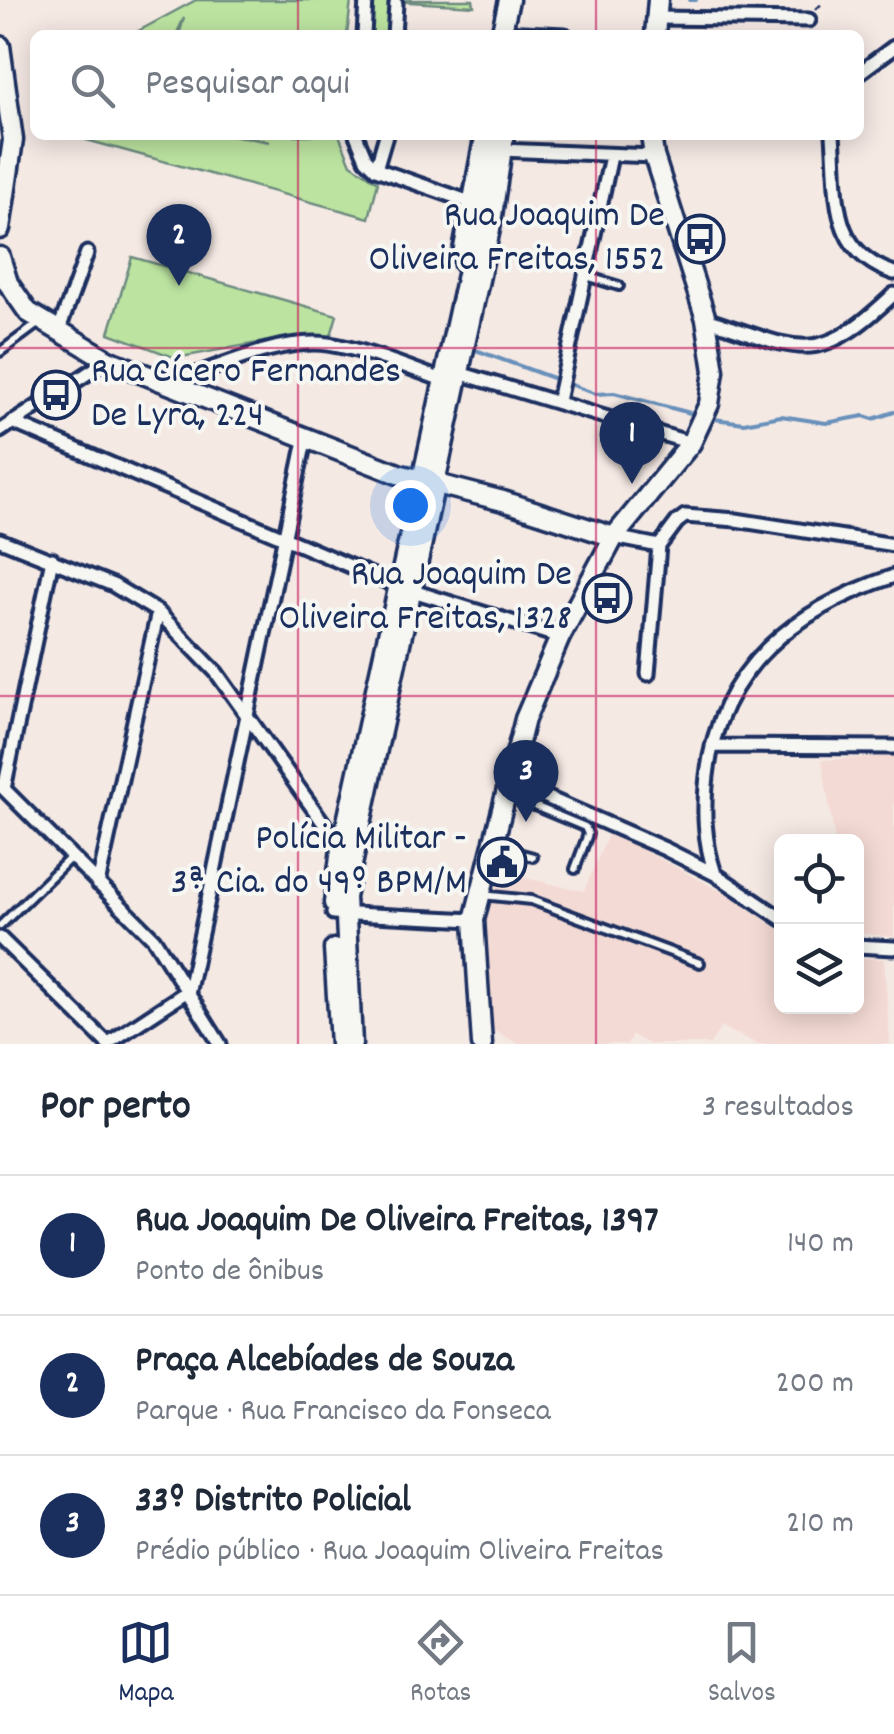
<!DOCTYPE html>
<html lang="pt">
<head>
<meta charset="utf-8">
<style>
  :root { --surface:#fff; --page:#f2f2f3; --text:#1f2937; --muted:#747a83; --line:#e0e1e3; --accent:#1b2f5e }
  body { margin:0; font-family:Dekko,sans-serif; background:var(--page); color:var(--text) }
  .controls { position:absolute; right:30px; bottom:30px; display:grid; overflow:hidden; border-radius:15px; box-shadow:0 5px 25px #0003 }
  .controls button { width:90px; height:90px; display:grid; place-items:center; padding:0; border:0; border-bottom:2px solid var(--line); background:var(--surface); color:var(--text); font:50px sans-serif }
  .you { position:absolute; left:410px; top:505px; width:35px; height:35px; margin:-25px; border:8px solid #fff; border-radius:50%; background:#1a73e8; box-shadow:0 0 0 15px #1a73e833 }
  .badge { display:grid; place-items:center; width:65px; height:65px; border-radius:50%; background:var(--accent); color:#fff; font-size:32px; font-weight:700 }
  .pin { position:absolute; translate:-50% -82px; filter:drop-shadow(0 2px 5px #0008) }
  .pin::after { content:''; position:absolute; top:52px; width:35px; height:30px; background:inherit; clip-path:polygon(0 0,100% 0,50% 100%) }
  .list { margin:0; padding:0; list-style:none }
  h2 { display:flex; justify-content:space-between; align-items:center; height:130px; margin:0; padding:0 40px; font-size:42px }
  h2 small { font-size:32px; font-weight:400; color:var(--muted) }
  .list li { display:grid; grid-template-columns:65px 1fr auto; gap:30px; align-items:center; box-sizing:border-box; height:140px; padding:0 40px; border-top:2px solid var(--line) }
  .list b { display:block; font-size:38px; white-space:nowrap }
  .list p { margin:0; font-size:32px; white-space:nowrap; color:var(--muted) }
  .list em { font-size:32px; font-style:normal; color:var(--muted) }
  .icon { flex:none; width:55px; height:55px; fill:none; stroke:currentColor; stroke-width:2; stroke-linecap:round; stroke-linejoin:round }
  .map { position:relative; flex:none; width:894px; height:1044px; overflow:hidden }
  .search { position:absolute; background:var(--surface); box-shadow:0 5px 25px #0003; left:30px; right:30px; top:30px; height:110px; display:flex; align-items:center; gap:25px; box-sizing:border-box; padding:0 35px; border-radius:15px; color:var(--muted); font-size:38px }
  .sheet { height:550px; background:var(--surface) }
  nav { display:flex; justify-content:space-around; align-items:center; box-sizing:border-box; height:140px; border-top:2px solid var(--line); background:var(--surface); font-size:28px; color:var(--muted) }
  nav a { display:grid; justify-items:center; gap:5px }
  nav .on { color:var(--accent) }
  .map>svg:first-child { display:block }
</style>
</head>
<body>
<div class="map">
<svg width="894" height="1044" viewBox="0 0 894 1044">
  <rect width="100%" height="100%" fill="#f5e9e4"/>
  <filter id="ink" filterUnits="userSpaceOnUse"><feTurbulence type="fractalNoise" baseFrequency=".01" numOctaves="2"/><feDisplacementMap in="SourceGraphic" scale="20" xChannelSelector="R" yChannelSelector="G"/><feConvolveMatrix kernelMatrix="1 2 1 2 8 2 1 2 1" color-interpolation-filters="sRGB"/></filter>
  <g filter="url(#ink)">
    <path fill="#f4dad4" d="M894,756V937L857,933L856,842L835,841L822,760Z
      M609,832L732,897L781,931L782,1006H856L857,958L884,959L890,1044H758L721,1027L710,1044H649L632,1035L627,1044H520L490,1029L484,928L498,872L584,891Z"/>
    <path fill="#bce4a0" stroke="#6c8a7f" stroke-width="2.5" d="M196,0H351V1L347,35H179L184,18L176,35H131Z
      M367,0H473L474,6L393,1L391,35H365Z
      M83,135H231L270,142L240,135H339L351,164L378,182L369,218L83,139Z
      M132,257L337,315L330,339L296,336L176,358L109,333Z"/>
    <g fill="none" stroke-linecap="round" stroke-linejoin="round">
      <path stroke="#6790ba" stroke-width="4" d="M690,0H696
        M473,349L558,380
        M567,383L596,394L614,393L698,415
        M707,418L744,423L781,416L826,423L864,416L873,419L894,412"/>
      <g stroke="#1b2f5e" stroke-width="14">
        <path id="lane" d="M586,276L619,286
          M0,352L39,323
          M508,795L585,827L588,834L575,869
          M496,847L533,857
          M482,895L531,900L700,963
          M0,926L71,857"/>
      </g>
      <g stroke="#1b2f5e" stroke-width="19">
        <path id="street" d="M656,18L809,20
          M502,32L565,35
          M364,35L366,0
          M394,35L396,4
          M859,73L894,47
          M356,135L366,159L376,169L467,201
          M833,135C838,194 828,251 894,273
          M500,150L654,156
          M376,169L386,135
          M468,270L461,265L459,256L480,144L490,135
          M706,319C802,350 815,369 894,294
          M58,332L87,253
          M456,372L691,443
          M172,383C217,368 281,337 328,344C368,350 408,368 446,381
          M558,401L611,156
          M12,422L397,586L560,637
          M0,431L108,360
          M614,537L659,546
          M0,540L113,585L158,612L216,672L342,849
          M648,674L659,546L677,522L685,516L736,520L894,545
          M712,746L894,747
          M507,780L665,849L715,874L782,919
          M0,785L154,939L220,1044
          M4,789L52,559
          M715,874C704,840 703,811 707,776C719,667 796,609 894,576
          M98,884L158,612
          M333,913L474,920
          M0,938L108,1044
          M856,946L894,948
          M107,1044L189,990L306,436"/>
      </g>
      <g stroke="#1b2f5e" stroke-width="25">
        <path id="secondary" d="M501,35L509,0
          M655,35L658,0
          M0,46L13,140L0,229
          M0,257L8,283L28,312L108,360L398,474L503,501L614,537
          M334,903L341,849L475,238L491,145
          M334,949L340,1044
          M352,1044L345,897L490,229L504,135
          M482,1044L474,920L525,719L560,637L614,537L691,443L709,404L714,371L706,319L654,156L651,135"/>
      </g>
      <path stroke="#1b2f5e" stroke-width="2.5" stroke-dasharray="8 8" stroke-linecap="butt" d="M815,10L826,0"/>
      <use href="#lane" stroke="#f6f6f2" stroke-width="6"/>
      <use href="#street" stroke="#f6f6f2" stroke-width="11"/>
      <use href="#secondary" stroke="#f6f6f2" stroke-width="18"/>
    </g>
  </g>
  <path fill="none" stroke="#c2185b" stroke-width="2.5" stroke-opacity="0.55" d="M298,0V35M596,0V35M298,135V1044M596,135V1044M0,348H894M0,696H894"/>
  <defs>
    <g id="bus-ring" transform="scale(2.5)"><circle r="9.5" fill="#f6f6f2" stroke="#1b2f5e" stroke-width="1.5"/><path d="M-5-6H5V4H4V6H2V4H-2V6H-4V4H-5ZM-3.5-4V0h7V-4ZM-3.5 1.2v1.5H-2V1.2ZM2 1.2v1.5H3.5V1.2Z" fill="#1b2f5e"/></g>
    <g id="civic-ring" transform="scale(2.5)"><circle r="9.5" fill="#f6f6f2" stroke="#1b2f5e" stroke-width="1.5"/><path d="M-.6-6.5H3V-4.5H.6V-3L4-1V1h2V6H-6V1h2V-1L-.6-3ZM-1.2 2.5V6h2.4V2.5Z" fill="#1b2f5e"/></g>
  </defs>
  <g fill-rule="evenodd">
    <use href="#bus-ring" x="700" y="239"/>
    <use href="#bus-ring" x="56" y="395"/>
    <use href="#bus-ring" x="607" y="598"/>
    <use href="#civic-ring" x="502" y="862"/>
  </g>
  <g text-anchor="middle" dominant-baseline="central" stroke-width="8" stroke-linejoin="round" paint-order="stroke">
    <g font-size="38" fill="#1b2f5e" stroke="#f6f6f2" text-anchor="end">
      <text x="665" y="217">Rua Joaquim De<tspan x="665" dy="44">Oliveira Freitas, 1552</tspan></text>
      <text x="91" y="373" text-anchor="start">Rua Cícero Fernandes<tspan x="91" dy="44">De Lyra, 224</tspan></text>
      <text x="572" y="576">Rua Joaquim De<tspan x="572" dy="44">Oliveira Freitas, 1328</tspan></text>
      <text x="467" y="840">Polícia Militar -<tspan x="467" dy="44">3ª Cia. do 49º BPM/M</tspan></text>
    </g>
  </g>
</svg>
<div class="controls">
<button><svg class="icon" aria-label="locate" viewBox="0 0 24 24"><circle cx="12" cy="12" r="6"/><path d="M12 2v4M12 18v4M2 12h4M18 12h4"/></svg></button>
<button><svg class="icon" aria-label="layers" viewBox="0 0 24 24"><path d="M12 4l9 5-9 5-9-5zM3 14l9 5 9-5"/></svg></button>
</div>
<div class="you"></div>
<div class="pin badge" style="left:632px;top:484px">1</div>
<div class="pin badge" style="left:179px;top:286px">2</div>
<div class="pin badge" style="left:526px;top:822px">3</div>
<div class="search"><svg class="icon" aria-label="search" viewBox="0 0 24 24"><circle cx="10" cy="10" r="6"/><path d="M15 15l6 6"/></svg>Pesquisar aqui</div>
</div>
<section class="sheet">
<h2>Por perto<small>3 resultados</small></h2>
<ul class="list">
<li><span class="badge">1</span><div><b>Rua Joaquim De Oliveira Freitas, 1397</b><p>Ponto de ônibus</p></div><em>140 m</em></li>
<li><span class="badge">2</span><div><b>Praça Alcebíades de Souza</b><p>Parque · Rua Francisco da Fonseca</p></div><em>200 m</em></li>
<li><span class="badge">3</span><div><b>33º Distrito Policial</b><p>Prédio público · Rua Joaquim Oliveira Freitas</p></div><em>210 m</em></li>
</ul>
</section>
<nav>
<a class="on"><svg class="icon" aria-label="map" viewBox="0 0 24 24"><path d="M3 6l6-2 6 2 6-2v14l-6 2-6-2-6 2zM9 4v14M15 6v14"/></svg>Mapa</a>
<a><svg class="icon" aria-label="directions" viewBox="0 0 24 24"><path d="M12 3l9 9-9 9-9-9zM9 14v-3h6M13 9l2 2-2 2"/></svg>Rotas</a>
<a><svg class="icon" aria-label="saved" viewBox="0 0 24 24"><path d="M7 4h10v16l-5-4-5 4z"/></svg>Salvos</a>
</nav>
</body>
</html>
